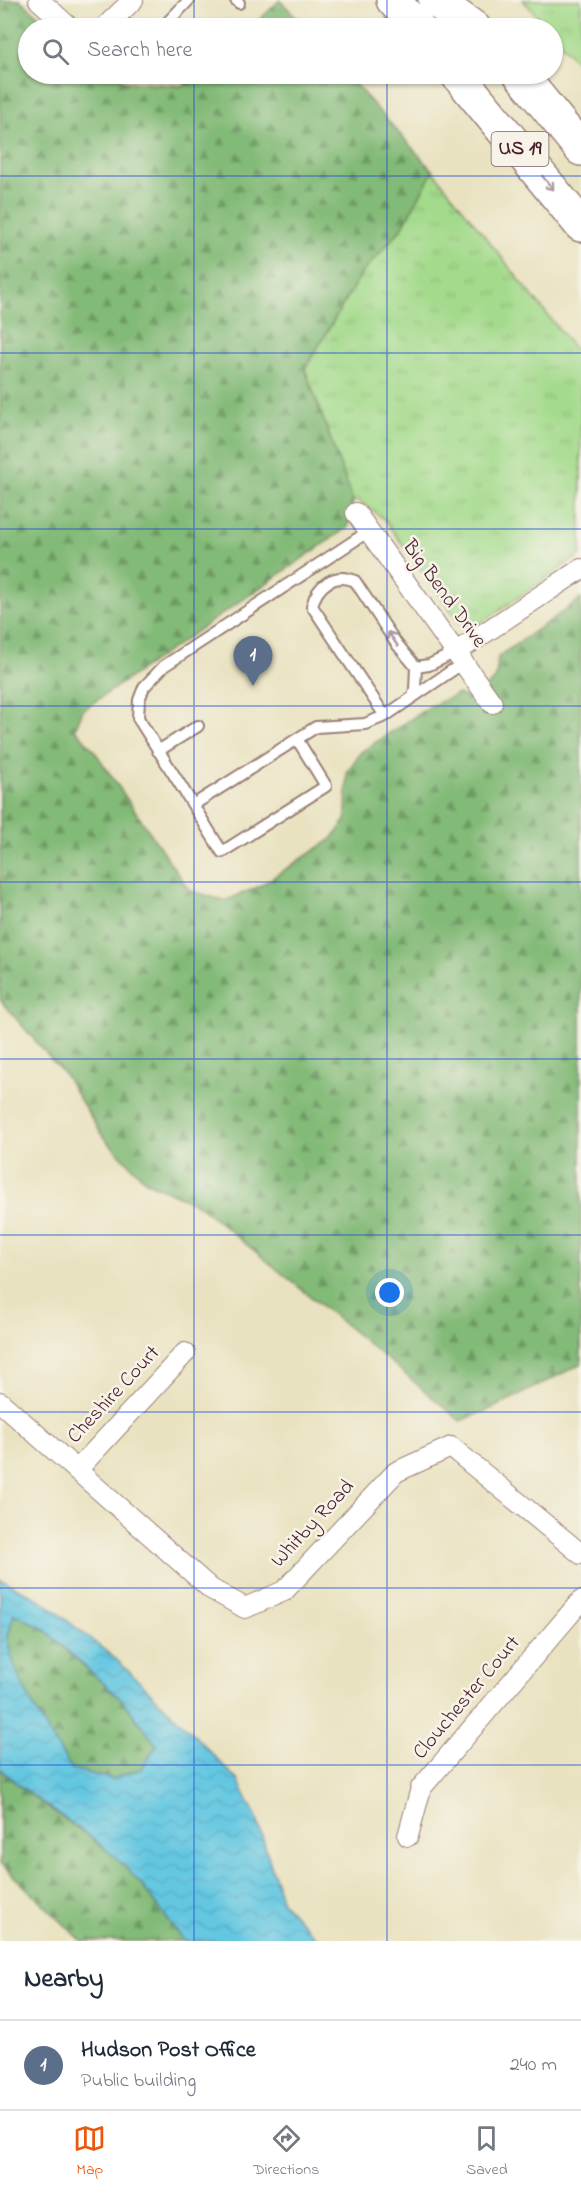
<!DOCTYPE html>
<html lang="en">
<head>
<meta charset="utf-8">
<style>
  :root { --surface:#fff; --page:#f2f2f3; --text:#1f2937; --muted:#747a83; --line:#e0e1e3; --accent:#ea580c }
  body { margin:0; font-family:"Indie Flower",sans-serif; background:var(--page); color:var(--text) }
  .you { position:absolute; left:390px; top:1293px; width:21px; height:21px; margin:-15px; border:4px solid #fff; border-radius:50%; background:#1a73e8; box-shadow:0 0 0 9px #1a73e833 }
  .badge { display:grid; place-items:center; width:39px; height:39px; border-radius:50%; background:var(--accent); color:#fff; font-size:20px; font-weight:700 }
  .pin { position:absolute; translate:-50% -50px; filter:drop-shadow(0 2px 3px #0008) }
  .pin::after { content:''; position:absolute; top:32px; width:21px; height:18px; background:inherit; clip-path:polygon(0 0,100% 0,50% 100%) }
  .list { margin:0; padding:0; list-style:none }
  h2 { display:flex; justify-content:space-between; align-items:center; height:78px; margin:0; padding:0 24px; font-size:26px }
  h2 small { font-size:20px; font-weight:400; color:var(--muted) }
  .list li { display:grid; grid-template-columns:39px 1fr auto; gap:18px; align-items:center; box-sizing:border-box; height:90px; padding:0 24px; border-top:2px solid var(--line) }
  .list b { display:block; font-size:22px; white-space:nowrap }
  .list p { margin:0; font-size:20px; white-space:nowrap; color:var(--muted) }
  .list em { font-size:20px; font-style:normal; color:var(--muted) }
  .icon { flex:none; width:33px; height:33px; fill:none; stroke:currentColor; stroke-width:2; stroke-linecap:round; stroke-linejoin:round }
  .map { position:relative; flex:none; width:581px; height:1941px; overflow:hidden }
  .search { position:absolute; background:var(--surface); box-shadow:0 2px 4px #0004; left:18px; right:18px; top:18px; height:66px; display:flex; align-items:center; gap:15px; box-sizing:border-box; padding:0 21px; border-radius:33px; color:var(--muted); font-size:22px }
  .sheet { height:168px; background:var(--surface) }
  nav { display:flex; justify-content:space-around; align-items:center; box-sizing:border-box; height:84px; border-top:2px solid var(--line); background:var(--surface); font-size:16px; color:var(--muted) }
  nav a { display:grid; justify-items:center; gap:3px }
  nav .on { color:var(--accent) }
  .map>svg:first-child { display:block }
</style>
</head>
<body>
<div class="map">
<svg width="581" height="1941" viewBox="0 0 581 1941">
  <defs>
    <pattern id="grass-tufts" width="24" height="20" patternUnits="userSpaceOnUse" patternTransform="scale(1.5)"><rect width="24" height="20" fill="#a3da8b"/><path d="M3 7l-1-3M5 7V3M7 7l1-3M15 17l-1-3M17 17v-4M19 17l1-3" fill="none" stroke="#8ebb78"/></pattern>
    <pattern id="forest-firs" width="22" height="20" patternUnits="userSpaceOnUse" patternTransform="scale(1.5)"><rect width="22" height="20" fill="#82ba77"/><path d="M5 1l3.5 6h-7zM16 11l3.5 6h-7z" fill="#6c9762"/></pattern>
    <pattern id="water-waves" width="16" height="10" patternUnits="userSpaceOnUse" patternTransform="scale(1.5)"><rect width="16" height="10" fill="#63c7e1"/><path d="M0 5q4-4 8 0t8 0" fill="none" stroke="#57aac1"/></pattern>
  </defs>
  <rect width="100%" height="100%" fill="#f7f3e8"/>
  <filter id="ink" filterUnits="userSpaceOnUse"><feTurbulence type="fractalNoise" baseFrequency=".0167" numOctaves="2"/><feDisplacementMap in="SourceGraphic" scale="12" xChannelSelector="R" yChannelSelector="G"/><feConvolveMatrix kernelMatrix="1 2 1 2 8 2 1 2 1" color-interpolation-filters="sRGB"/></filter>
  <filter id="wash" filterUnits="userSpaceOnUse"><feTurbulence type="fractalNoise" baseFrequency=".008" numOctaves="4" result="noise"/><feDisplacementMap in="SourceGraphic" scale="24" xChannelSelector="R" yChannelSelector="G"/><feGaussianBlur stdDeviation="1.35" result="paint"/><feColorMatrix in="noise" values="0 0 0 0 0 0 0 0 0 0 0 0 0 0 0 0 0 1.4 0 .05"/><feComposite in="paint" operator="in"/></filter>
  <g filter="url(#wash)">
    <rect width="100%" height="100%" fill="#e9e2c0"/>
    <path fill="url(#grass-tufts)" stroke="#767c5b" stroke-width="1.5" d="M523,0H581V68L553,34L552,28H548Z
      M433,171L581,357V554L481,623L471,627L459,622L384,519L358,500L353,501L305,369L361,274L402,228Z"/>
    <path fill="url(#forest-firs)" stroke="#666c51" stroke-width="1.5" d="M0,0H20L53,28H28V74H113L126,82L182,86L201,74H346L433,171L402,228L361,274L305,369L353,501L348,527L83,710L75,729L93,749L189,890L225,901L260,886L332,839L346,820L347,772L361,752L429,707L458,694L471,700L496,678L498,657L581,599V1364L493,1408L460,1421L393,1364L197,1204L147,1182L104,1138L64,1074L0,1000Z
      M280,0L306,28H251Z
      M14,1614L41,1627L122,1700L157,1745L141,1769L112,1779L72,1769C50,1736 13,1680 8,1641C7,1633 12,1622 14,1614Z
      M0,1769C34,1801 74,1823 110,1853C138,1876 162,1912 184,1941H82L4,1867L0,1865Z"/>
    <path fill="url(#water-waves)" stroke="#567386" stroke-width="1.5" fill-rule="evenodd" d="M0,1579L42,1601L117,1660L199,1740L238,1781L256,1816L282,1902L319,1941H184C161,1911 139,1877 110,1853C75,1823 34,1800 0,1769ZM14,1614L41,1627L122,1700L157,1745L141,1769L112,1779L72,1769C50,1735 14,1681 8,1641C7,1633 12,1622 14,1614Z"/>
  </g>
  <g filter="url(#ink)">
    <g fill="none" stroke-linecap="round" stroke-linejoin="round">
      <g stroke="#9a8076" stroke-width="14">
        <path id="service" d="M236,0L239,3
          M117,16L130,28
          M162,28L189,0
          M369,531L164,666L144,687L139,700L138,718L193,805L316,727L365,724L385,716L463,663
          M413,697L415,689L416,667
          M385,716L312,606C317,585 335,572 355,581L396,643L416,667L429,665L456,652
          M158,751L198,726
          M193,805L222,852L326,786L297,739"/>
      </g>
      <g stroke="#9a8076" stroke-width="22">
        <path id="minor" d="M39,0L70,28
          M104,28L133,0
          M356,513L492,703
          M456,652L581,569
          M0,1402L211,1589L245,1608L284,1591L396,1472L451,1447L581,1554
          M78,1469L185,1353
          M408,1836L421,1788L581,1601"/>
      </g>
      <g stroke="#9a8076" stroke-width="36">
        <path id="trunk" d="M393,0L418,28
          M435,0L474,28
          M457,74L581,225
          M520,74L581,149"/>
      </g>
      <use href="#service" stroke="#fff" stroke-width="10"/>
      <use href="#minor" stroke="#fff" stroke-width="20"/>
      <use href="#trunk" stroke="#fff" stroke-width="33"/>
    </g>
    <defs><path id="oneway-shaft" d="M-6 0H5M1.5-3L5.5 0L1.5 3" fill="none" stroke-width="1.6" stroke-linecap="round" stroke-linejoin="round" transform="scale(1.5)"/></defs>
    <g stroke="#ae9aa0">
      <use href="#oneway-shaft" transform="translate(548 183) rotate(51)"/>
      <use href="#oneway-shaft" transform="translate(393 639) rotate(-124)"/>
    </g>
  </g>
  <path fill="none" stroke="#1d4ed8" stroke-width="1.5" stroke-opacity="0.55" d="M194,0V28M387,0V28M194,74V1941M387,74V1941M0,176H581M0,353H581M0,529H581M0,706H581M0,882H581M0,1059H581M0,1235H581M0,1412H581M0,1588H581M0,1765H581"/>
  <g text-anchor="middle" dominant-baseline="central" stroke-width="5" stroke-linejoin="round" paint-order="stroke">
    <rect fill="#f7f3e8" stroke="#7e5f64" stroke-width="1.5" x="491.5" y="132" width="57" height="34" rx="4.5"/>
    <g font-size="20" font-weight="bold" fill="#4a1f2b">
      <text x="520" y="149">US 19</text>
    </g>
    <g font-size="21" fill="#4a1f2b" stroke="#f7f3e8">
      <text transform="translate(444 594) rotate(54)">Big Bend Drive</text>
      <text transform="translate(114 1395) rotate(-47)">Cheshire Court</text>
      <text transform="translate(313 1524) rotate(-47)">Whitby Road</text>
      <text transform="translate(467 1698) rotate(-50)">Clouchester Court</text>
    </g>
  </g>
</svg>
<div class="you"></div>
<div class="pin badge" style="left:253px;top:686px;background:#5c6f8a">1</div>
<div class="search"><svg class="icon" aria-label="search" viewBox="0 0 24 24"><circle cx="10" cy="10" r="6"/><path d="M15 15l6 6"/></svg>Search here</div>
</div>
<section class="sheet">
<h2>Nearby<small></small></h2>
<ul class="list">
<li><span class="badge" style="background:#5c6f8a">1</span><div><b>Hudson Post Office</b><p>Public building</p></div><em>240 m</em></li>
</ul>
</section>
<nav>
<a class="on"><svg class="icon" aria-label="map" viewBox="0 0 24 24"><path d="M3 6l6-2 6 2 6-2v14l-6 2-6-2-6 2zM9 4v14M15 6v14"/></svg>Map</a>
<a><svg class="icon" aria-label="directions" viewBox="0 0 24 24"><path d="M12 3l9 9-9 9-9-9zM9 14v-3h6M13 9l2 2-2 2"/></svg>Directions</a>
<a><svg class="icon" aria-label="saved" viewBox="0 0 24 24"><path d="M7 4h10v16l-5-4-5 4z"/></svg>Saved</a>
</nav>
</body>
</html>
